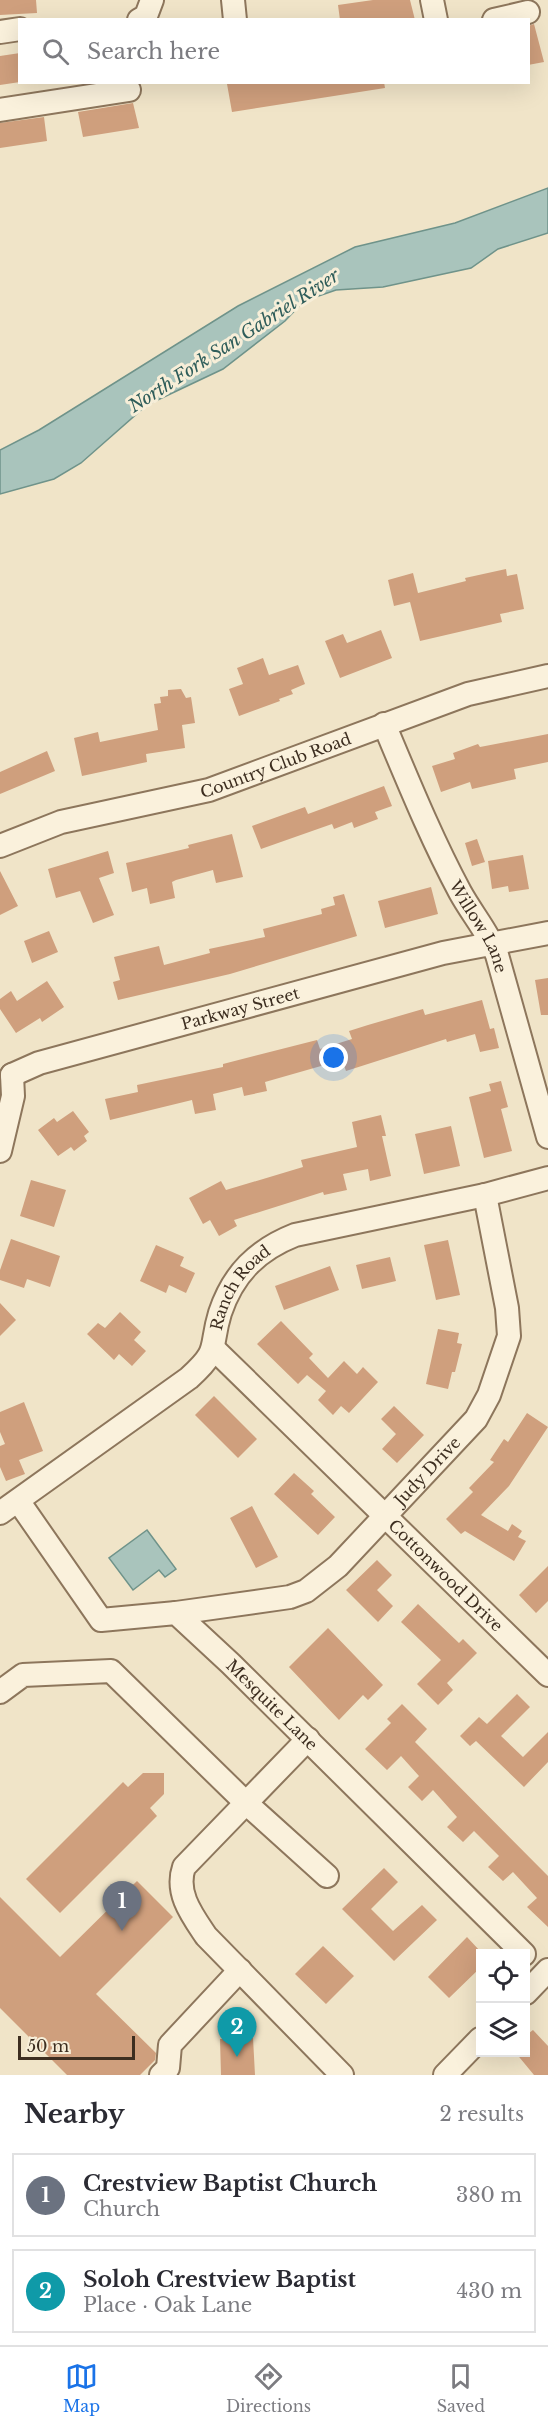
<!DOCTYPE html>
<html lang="en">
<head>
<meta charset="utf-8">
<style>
  :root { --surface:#fff; --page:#f7f7f7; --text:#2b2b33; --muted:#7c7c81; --line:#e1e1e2; --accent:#1a73e8 }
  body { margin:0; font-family:"Libre Baskerville",serif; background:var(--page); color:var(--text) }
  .controls { position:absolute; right:18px; bottom:18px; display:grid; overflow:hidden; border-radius:0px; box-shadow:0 6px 24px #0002 }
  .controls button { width:54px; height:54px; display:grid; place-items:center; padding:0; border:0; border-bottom:2px solid var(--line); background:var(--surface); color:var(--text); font:30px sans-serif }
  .scale { position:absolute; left:18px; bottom:15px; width:117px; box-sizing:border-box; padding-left:6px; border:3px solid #3d2e20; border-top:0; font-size:16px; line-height:21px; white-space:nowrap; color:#3d2e20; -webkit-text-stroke:4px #f7eed8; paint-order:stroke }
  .you { position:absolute; left:334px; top:1058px; width:21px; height:21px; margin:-15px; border:4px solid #fff; border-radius:50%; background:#1a73e8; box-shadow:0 0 0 9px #1a73e833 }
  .badge { display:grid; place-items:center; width:39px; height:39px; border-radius:50%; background:var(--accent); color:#fff; font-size:20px; font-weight:700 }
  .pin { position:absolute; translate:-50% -50px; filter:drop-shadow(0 2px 3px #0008) }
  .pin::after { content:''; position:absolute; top:32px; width:21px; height:18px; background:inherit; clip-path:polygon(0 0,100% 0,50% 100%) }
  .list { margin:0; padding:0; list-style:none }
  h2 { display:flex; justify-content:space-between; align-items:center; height:78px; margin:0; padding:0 24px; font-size:26px }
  h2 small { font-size:20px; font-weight:400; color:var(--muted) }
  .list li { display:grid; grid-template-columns:39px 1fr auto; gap:18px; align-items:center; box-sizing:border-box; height:84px; margin:0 12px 12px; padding:0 12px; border:2px solid var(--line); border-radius:0px }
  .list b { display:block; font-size:22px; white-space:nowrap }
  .list p { margin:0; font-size:20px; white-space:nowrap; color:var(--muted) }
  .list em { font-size:20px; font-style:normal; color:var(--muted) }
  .icon { flex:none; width:33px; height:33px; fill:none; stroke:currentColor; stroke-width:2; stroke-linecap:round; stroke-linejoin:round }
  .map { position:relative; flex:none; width:548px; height:2075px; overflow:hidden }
  .search { position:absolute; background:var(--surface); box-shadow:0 6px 24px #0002; left:18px; right:18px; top:18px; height:66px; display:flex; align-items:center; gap:15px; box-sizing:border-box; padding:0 21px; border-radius:0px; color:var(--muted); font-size:22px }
  .sheet { height:270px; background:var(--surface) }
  nav { display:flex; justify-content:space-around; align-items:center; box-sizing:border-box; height:84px; border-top:2px solid var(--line); background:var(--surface); font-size:16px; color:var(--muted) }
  nav a { display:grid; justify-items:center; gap:3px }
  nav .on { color:var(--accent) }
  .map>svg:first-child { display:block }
</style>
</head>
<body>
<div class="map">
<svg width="548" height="2075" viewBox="0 0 548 2075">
  <rect width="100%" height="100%" fill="#f0e4c8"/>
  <path fill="#a9c4bc" stroke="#6f938a" stroke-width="1.5" d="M548,188V233L498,249L471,268L383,287L336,290L304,301L285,321L223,369L147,405L81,463L54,479L0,494V450L39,430L238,306L355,247L455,223Z
    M147,1530L176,1569L165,1577L159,1570L133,1590L109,1558Z"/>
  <path fill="#cf9f7d" d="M0,0H36L37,13L0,15Z
    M373,0H410L415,20H340L338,5Z
    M534,24L544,62L528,65V26Z
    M20,53V82L0,85V56Z
    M239,82H384L385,88L232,112L227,84Z
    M133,103L139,128L83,137L78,112Z
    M44,117L47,141L0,148V123Z
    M506,569L507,576L517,574L524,609L500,614L502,622L420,641L410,602L394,606L388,580L413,573L418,593L466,581L465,578Z
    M381,630L392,658L340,678L325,641L343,634L347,643Z
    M263,658L269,675L298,665L305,684L291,690L293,694L279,699L280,701L239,716L229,689L243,684L237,668Z
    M181,689L186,698L191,697L195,723L182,725L185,748L146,754L147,762L82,776L74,738L98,732L100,742L158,730L154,704L161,703L160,697L168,696V690Z
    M548,734V762L514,769L516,779L472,789L470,782L441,792L432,766L455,759L453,753L478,744L480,747Z
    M47,751L55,771L0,794V772Z
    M384,786L392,806L375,812L378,819L354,828L352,822L334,829L332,824L261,849L252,826L305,807L308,814Z
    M232,834L243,877L216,883L213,870L176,880L172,882L175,898L150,904L147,888L132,892L126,863L189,848L188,845Z
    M477,839L485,862L472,866L465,843Z
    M108,851L114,873L99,878L114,915L93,923L80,891L56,898L48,869Z
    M523,855L529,889L509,892L508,886L492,889L488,861Z
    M0,871L18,906L0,915Z
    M431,887L438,914L385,928L378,901Z
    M344,894L357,936L230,974L118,1000L113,982L120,980L114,957L159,946L164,965L210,953L209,949L265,937L263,929L322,914L321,909L335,905L333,897Z
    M49,931L58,952L32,963L24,941Z
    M548,978V1015H541L535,980Z
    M47,981L64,1007L42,1022L40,1018L16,1033L0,1009V999L11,991L17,1001Z
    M482,1000L490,1029L494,1028L499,1048L480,1052L475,1034L447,1042L446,1039L346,1071L342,1060L265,1082L267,1091L244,1096L242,1087L213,1094L216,1110L195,1114L192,1100L110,1120L105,1099L138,1092L137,1085L223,1067V1064L317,1040L320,1049L352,1039L349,1031L368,1025L423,1009L425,1015Z
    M501,1081L508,1107L501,1109L512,1151L484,1158L469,1097L491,1091L489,1084Z
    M73,1111L89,1132L84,1136L87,1141L74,1151L71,1147L58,1156L38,1130L54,1118L57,1122Z
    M381,1115L386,1136H382L391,1176L370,1181L368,1169L343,1174L347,1190L324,1195L323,1192L234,1220L237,1226L219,1236L210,1220L203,1224L189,1198L221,1181L226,1190L303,1167L301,1160L357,1147L352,1122Z
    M451,1126L460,1166L424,1174L415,1134Z
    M31,1180L66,1190L54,1227L20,1216Z
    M11,1239L60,1256L50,1287L27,1279L24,1288L0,1280V1270Z
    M448,1240L460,1295L436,1300L424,1245Z
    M156,1245L184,1257L180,1266L195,1273L186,1293L169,1285L166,1293L140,1281Z
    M390,1257L396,1281L362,1289L356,1265Z
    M330,1266L339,1290L284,1310L275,1286Z
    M0,1303L16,1320L0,1336Z
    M120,1312L141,1332L134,1340L146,1351L132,1366L119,1354L114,1360L87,1334L98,1323L105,1328Z
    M281,1321L313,1354L309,1358L328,1378L344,1361L357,1374L363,1367L378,1382L349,1413L341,1406L333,1415L318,1400L326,1391L307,1375L298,1384L257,1344Z
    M438,1329L459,1333L457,1343L462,1344L455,1372H452L448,1389L426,1384Z
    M214,1396L257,1439L238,1458L195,1415Z
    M24,1402L43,1451L19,1460L25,1474L6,1481L0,1467V1446L5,1444L0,1432V1412Z
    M394,1406L424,1435L397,1463L382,1449L396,1434L381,1419Z
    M527,1413L548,1427L509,1486L481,1515L508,1531L512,1524L522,1531L518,1537L526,1541L514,1561L465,1531L461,1534L446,1519L473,1492L469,1488L494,1462L490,1460L504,1439L508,1442Z
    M294,1473L314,1491L311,1494L335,1517L318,1535L274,1494Z
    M252,1506L278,1557L256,1568L230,1518Z
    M377,1560L392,1575L377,1590L393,1606L378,1622L346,1590Z
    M548,1566V1601L536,1613L519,1595Z
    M418,1604L459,1643L463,1639L477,1653L447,1683L453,1690L438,1705L417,1684L441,1660L401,1622Z
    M328,1628L383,1685L368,1700L363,1695L339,1720L289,1667Z
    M517,1694L530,1707L501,1736L523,1757L548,1732V1762L524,1787L476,1741L470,1746L460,1736L479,1717L487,1724Z
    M402,1704L427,1729L415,1742L548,1876V1927L527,1907L537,1898L513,1872L503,1881L488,1867L499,1856L474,1831L463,1842L447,1827L457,1817L433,1790L422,1801L408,1787L419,1776L401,1756L387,1770L365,1749L391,1723L387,1719Z
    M143,1773H164V1794L150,1808L157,1816L60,1913L26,1879L123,1782L128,1787Z
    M384,1868L398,1882L371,1909L393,1931L422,1905L437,1920L394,1961L342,1909Z
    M137,1881L173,1917L96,1994L156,2053L155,2060L140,2075H67L0,2008V1897L60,1957Z
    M467,1937L480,1951V1968L449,1998L428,1977Z
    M323,1946L354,1976L326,2004L295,1974Z
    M533,2030L548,2046V2075H534L515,2052H525V2036Z
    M253,2038L255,2075H221L220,2039Z"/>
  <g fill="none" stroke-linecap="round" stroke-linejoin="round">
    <g stroke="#8d765c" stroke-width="26">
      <g id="minor">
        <path d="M233,0L235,20"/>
        <path d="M432,0L436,20"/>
        <path d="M139,20L146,16L152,0"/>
        <path d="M494,20L528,12"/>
        <path d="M0,32L20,29"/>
        <path d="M0,110L129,90"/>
        <path id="s1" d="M384,724C408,781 431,838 460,892C472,914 488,932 497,955L548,1137"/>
        <path id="s2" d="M0,846L61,822L209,790L468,694L548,676"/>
        <path id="s3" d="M12,1075L39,1063L443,953L548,933"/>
        <path d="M0,1151L13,1096L12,1075"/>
        <path id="s4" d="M214,1349L548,1675"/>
        <path id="s5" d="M19,1502L101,1620L176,1613L231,1664L524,1954"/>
        <path id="s6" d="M0,1513L189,1378C221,1349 209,1349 220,1313C233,1274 257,1250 295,1235L485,1195L548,1178"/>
        <path id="s7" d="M176,1613L290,1597L306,1591L338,1566L476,1419L489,1395L509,1336L507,1308L485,1195"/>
        <path d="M0,1692L23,1675L111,1671L246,1803L327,1876"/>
        <path d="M308,1739L184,1867C175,1893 192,1915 206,1936L342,2075"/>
        <path d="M526,1993L548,1970"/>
        <path d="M161,2075L168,2068L170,2045L240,1970"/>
        <path d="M445,2075L480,2039"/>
      </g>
    </g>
    <use href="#minor" stroke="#faf1dc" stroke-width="22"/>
  </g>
  <g text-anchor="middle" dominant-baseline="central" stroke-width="6" stroke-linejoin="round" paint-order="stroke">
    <g font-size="16" fill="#3d2e20" stroke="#f7eed8">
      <text stroke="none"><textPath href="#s2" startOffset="288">Country Club Road</textPath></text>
      <text stroke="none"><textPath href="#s1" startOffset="224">Willow Lane</textPath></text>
      <text stroke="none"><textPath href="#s3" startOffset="238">Parkway Street</textPath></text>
      <text stroke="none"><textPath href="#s6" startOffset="339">Ranch Road</textPath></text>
      <text stroke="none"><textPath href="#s7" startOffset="303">Judy Drive</textPath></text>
      <text stroke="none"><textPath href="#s4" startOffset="324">Cottonwood Drive</textPath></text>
      <text stroke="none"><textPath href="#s5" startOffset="352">Mesquite Lane</textPath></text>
    </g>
    <g font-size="18" font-style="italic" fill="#2f5d5a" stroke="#f7eed8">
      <text transform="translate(234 341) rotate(-33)">North Fork San Gabriel River</text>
    </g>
  </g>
</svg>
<div class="controls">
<button><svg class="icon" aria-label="locate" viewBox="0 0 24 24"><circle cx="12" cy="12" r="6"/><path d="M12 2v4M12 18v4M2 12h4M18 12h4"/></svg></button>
<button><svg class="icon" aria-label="layers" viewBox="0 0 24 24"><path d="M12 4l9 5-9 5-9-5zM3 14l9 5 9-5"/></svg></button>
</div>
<div class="scale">50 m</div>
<div class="you"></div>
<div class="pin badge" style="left:122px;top:1931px;background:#6b7280">1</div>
<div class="pin badge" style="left:237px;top:2057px;background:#0f9aa8">2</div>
<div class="search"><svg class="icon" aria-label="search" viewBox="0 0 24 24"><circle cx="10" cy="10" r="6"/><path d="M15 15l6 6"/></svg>Search here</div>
</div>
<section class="sheet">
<h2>Nearby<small>2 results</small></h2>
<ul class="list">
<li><span class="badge" style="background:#6b7280">1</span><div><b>Crestview Baptist Church</b><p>Church</p></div><em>380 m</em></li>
<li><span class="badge" style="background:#0f9aa8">2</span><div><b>Soloh Crestview Baptist</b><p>Place · Oak Lane</p></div><em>430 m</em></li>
</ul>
</section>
<nav>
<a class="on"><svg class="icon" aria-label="map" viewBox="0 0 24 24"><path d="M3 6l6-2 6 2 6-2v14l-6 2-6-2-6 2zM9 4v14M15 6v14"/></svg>Map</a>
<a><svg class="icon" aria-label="directions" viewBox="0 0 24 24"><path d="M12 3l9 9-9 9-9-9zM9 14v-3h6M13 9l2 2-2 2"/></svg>Directions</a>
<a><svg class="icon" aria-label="saved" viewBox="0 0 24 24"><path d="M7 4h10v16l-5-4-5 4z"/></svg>Saved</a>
</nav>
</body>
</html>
